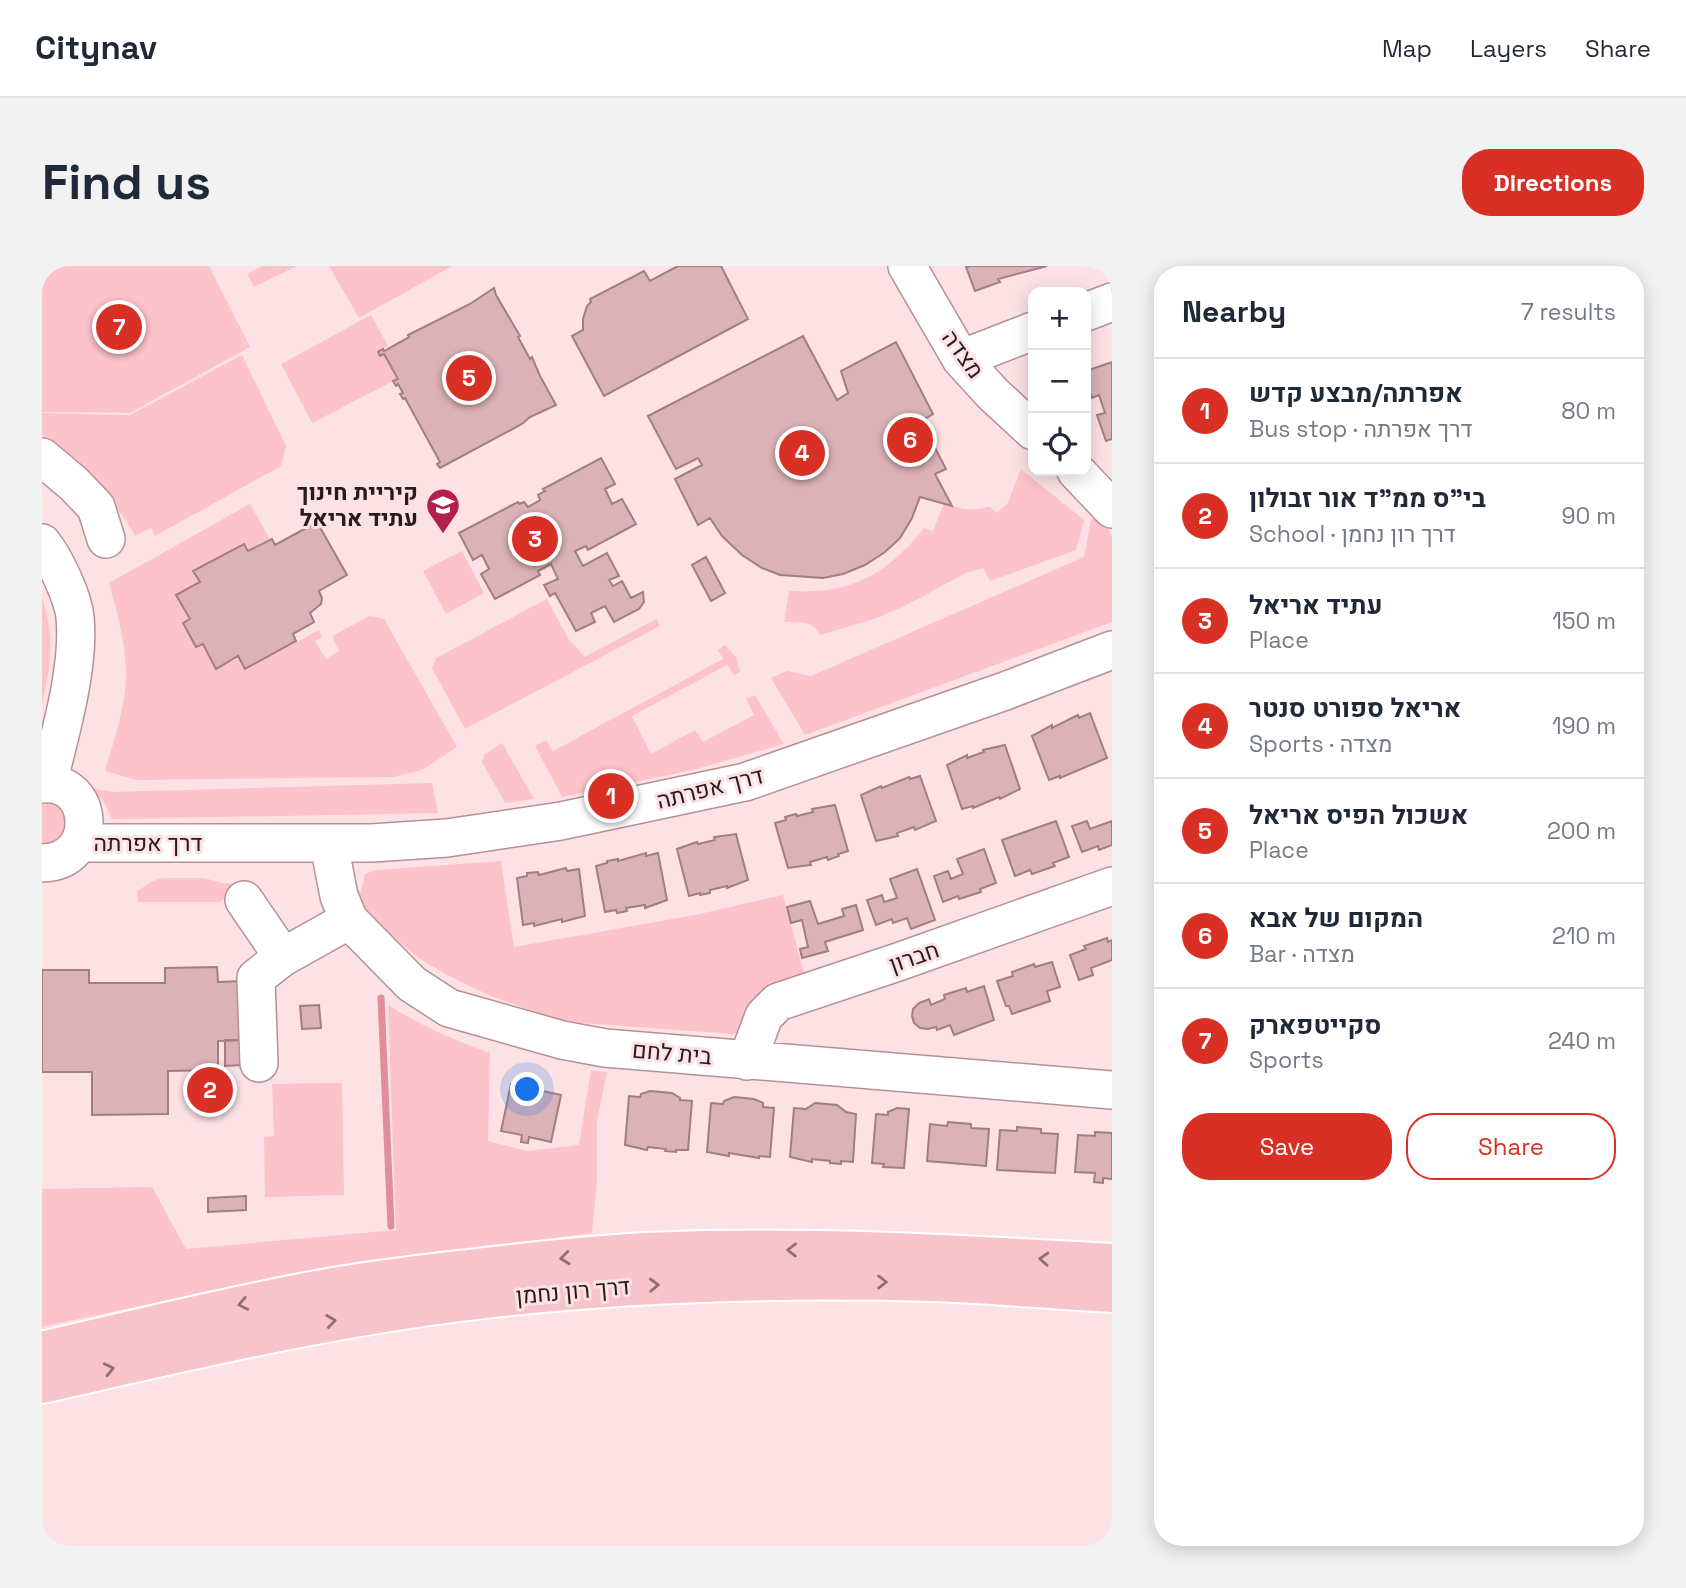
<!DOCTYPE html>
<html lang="en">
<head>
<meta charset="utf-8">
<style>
  :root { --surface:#fff; --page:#f2f2f3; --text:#1f2937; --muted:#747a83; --line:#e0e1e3; --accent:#d93025 }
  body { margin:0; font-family:"Space Grotesk",Heebo,sans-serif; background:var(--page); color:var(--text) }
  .controls { position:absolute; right:21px; top:21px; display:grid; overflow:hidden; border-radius:14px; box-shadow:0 4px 18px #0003 }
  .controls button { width:63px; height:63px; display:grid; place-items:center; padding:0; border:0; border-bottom:2px solid var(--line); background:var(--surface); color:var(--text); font:35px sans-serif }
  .you { position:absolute; left:486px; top:824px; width:24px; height:24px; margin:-18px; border:5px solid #fff; border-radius:50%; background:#1a73e8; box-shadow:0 0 0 10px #1a73e833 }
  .badge { display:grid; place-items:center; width:46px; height:46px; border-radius:50%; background:var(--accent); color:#fff; font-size:23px; font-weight:700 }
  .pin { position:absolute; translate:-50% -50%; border:4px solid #fff; box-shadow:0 2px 7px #0006 }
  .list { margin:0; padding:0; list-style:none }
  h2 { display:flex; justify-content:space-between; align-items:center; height:91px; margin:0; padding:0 28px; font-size:30px }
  h2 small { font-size:23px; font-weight:400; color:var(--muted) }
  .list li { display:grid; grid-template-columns:46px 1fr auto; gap:21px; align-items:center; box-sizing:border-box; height:105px; padding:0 28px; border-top:2px solid var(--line) }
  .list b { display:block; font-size:26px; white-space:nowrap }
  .list p { margin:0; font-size:23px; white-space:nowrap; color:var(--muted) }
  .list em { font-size:23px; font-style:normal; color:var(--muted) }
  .actions { display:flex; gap:14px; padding:21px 28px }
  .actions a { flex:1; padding:16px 0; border:2px solid var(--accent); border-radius:28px; text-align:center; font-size:24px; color:var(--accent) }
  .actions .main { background:var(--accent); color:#fff }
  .icon { flex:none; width:38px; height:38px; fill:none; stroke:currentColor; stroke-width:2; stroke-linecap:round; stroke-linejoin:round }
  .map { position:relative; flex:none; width:1070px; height:1280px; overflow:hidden; border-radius:28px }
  header { display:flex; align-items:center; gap:42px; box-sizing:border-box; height:98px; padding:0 35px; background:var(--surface); border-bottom:2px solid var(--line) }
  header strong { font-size:33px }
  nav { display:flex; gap:38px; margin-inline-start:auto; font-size:24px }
  .intro { display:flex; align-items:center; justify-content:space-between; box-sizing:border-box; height:168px; padding:0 42px }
  h1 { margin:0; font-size:49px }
  .button { padding:18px 32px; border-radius:28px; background:var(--accent); color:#fff; font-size:24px; font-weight:700 }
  main { display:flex; gap:42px; padding:0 42px }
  aside { flex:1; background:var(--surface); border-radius:28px; box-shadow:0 4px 18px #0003 }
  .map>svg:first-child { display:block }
</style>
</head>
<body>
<header>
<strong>Citynav</strong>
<nav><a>Map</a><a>Layers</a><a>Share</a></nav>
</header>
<div class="intro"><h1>Find us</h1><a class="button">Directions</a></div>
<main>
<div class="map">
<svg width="1070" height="1280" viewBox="0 0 1070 1280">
  <rect width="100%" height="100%" fill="#fce2e5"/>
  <path fill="#fdc3ca" d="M0,0H167L208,81L88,147L0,146Z
    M221,0H255L212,21L205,8Z
    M287,0H410L317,52Z
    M329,49L346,80L335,86L338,90L341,88L355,113L270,157L239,98Z
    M200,89L244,180L239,200L113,270L109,262L93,270C66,224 49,206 8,172L0,169V147L88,149Z
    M979,203L1042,254L1034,284L948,315L941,302L924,307L861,341L832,353L778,369C771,354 756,356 742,356L747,325C809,329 845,308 882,262L891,265L902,238C919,243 931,246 948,240L954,247L966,237Z
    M208,238L228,273L207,284L202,277L151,305L157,316L134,329L147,353L141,357L154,382L161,378L174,403L196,392L203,404L277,364L280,371L273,375L284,393L297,385L290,370L328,350L342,353L415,481L380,504L351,511L94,514L63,505C72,474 84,441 84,408C84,376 75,347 67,317Z
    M1059,250L1070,270V356L763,469L729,412L745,405L769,410L1042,291L1049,253Z
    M420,285L442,327L404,348L381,305Z
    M0,332C13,369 9,400 0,438Z
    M505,333L527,374L543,391L614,353L618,360L423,463L390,402L394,392Z
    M683,379L694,391L698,406L692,409L685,399L590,450L609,488L653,464L661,476L712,449L704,433L713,429L742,478L651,504L520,531L493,480L504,474L511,485L681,393L676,384Z
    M460,477L492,533L463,537L440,496L443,488Z
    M390,517L396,547L70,553L61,534L49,522L70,526Z
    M4,536C18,539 24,546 26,560L19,576L0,582V537Z
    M459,595L472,681L653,649L741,629L762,707L746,715L698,765L691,768L538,757L508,751L449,730L409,711L378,693L333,655L320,636L318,629L323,608L334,604Z
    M120,612H162L180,617L202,619L177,636H96L95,625L111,615Z
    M346,739C378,759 411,774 448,787L446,875L485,885L537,879L549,804L565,806L555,855V914L550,967L251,1007L0,1061V923L110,921L144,983L354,964Z
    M300,817L302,929L223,931L222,871L232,870L230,818Z"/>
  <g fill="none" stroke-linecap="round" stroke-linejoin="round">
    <path stroke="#df8e9a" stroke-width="7" d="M339,732L349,960"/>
  </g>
  <path fill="#dab2b7" stroke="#a27d81" stroke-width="2" d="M636,0H679L706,53L562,130L530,70L541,64V53L545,40L549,36L548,33L602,5L608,15Z
    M929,0H1005L956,13L958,16L933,25L924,1Z
    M452,22L454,29L478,70L476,71L488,93L490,91L498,110L514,139L488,151L480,158L398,202L395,198L398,196L363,132L361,133L358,128L361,127L356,118L354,120L351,115L356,113L342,88L338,90L336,86L341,83L342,85L367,71L366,69L428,38Z
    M761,70L795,134L806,127L799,105L854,76L891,148L879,155L904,203L893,208L910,240L878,231L870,252L858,272L843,286L823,299L801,308L781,312L738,309L720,302L700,289L680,270L668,252L656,259L633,213L660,199L656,192L634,203L606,150Z
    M1070,96V173L1064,175L1055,149L1063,147L1057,129L1050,132L1044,115V105Z
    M559,192L573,218L563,223L570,238L580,233L594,258L546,284L544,280L533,285L541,300L565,287L577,310L567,314L571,320L580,315L589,332L601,326L602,336L597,343L572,356L563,340L549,347L553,356L534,365L513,327L508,330L502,319L516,313L509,298L496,305L498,309L453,333L439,308L447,303L440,289L431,294L417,267L476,236L477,238L482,236L486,241L498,234L496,229L503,225L501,223Z
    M275,256L305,309L277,325L280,332L279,338L268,347L272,356L251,368L254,375L203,403L196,390L174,403L161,378L154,381L141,357L148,353L134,329L158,316L151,305L202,278L206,285L230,273L233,279Z
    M664,291L683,327L669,335L650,299Z
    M1048,447L1065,492L1018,512V510L1007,514L990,470L1010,459V462L1036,449L1037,452Z
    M963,479L978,523L958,533L957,531L931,542V540L920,543L905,499L925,489V492L942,486L941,484Z
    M878,510L894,555L873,564L872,561L855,567L856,570L834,575L819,529L839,520L840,522L867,511L868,513Z
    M793,539L806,585L796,588L797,590L786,594L785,591L768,596L769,599L746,602L733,557L744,554L743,551L754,548L755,550L771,546L770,543Z
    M1014,555L1027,591L1011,597L1013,600L990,608L988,604L973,610L960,574Z
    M1045,555L1048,563L1070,555V579L1057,584L1056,580L1040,586L1030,560Z
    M694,568L706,614L685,622V620L668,624V627L658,629V627L647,630L635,583L655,576L656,578L673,574L672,571Z
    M942,583L954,617L938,623L939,626L917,633L916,630L901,636L892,610L906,605L909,613L921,608L915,593Z
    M604,587V590L616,587L625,634L603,642V639L584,642L585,645L575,647L574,644L563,646L554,600L565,597V595L576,593V595Z
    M524,602L525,605L537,603L543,650L520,656V653L492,660V657L481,659L475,612L485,610V607L496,606L497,609Z
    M875,603L893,654L869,663L865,652L851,657L850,653L834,659L825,634L840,629L842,636L855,632L848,613Z
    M768,635L776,658L802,650L800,643L814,639L821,664L783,676L786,685L760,692L758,683L766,681L760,654L749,657L745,641Z
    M1065,672L1066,676L1070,674V694L1049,702L1051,709L1037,714L1028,689L1044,683L1042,680Z
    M1010,696L1018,721L1005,725L1008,735L970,748L967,740H964L955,715L971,710L970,706L992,698L993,701Z
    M175,701L176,716L201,715L202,774L176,775V804L126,805V848L50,849V806H0V704H47V717H123V702Z
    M942,720L952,754L912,769L908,759L895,764L894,761L886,763L878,762L872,757L870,750L871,743L877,737L887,733L889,739L903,733L902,729L924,722L925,726Z
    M277,739L279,762L260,763L258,740Z
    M183,774H202V799L183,800Z
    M469,818L519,829L509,876L487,871L486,877L479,876L480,869L459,865Z
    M608,825L630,827L638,832V834L650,835L646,884H634V886L623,885L624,883L606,881L605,884L583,879L587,830L598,831L599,828Z
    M692,831L712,833L721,837V841L732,842L728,891L717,890V892L687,887V890L665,886L669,837L681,838L682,835Z
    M773,837L795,839L804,846L814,848L811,896L799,895V898L788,897V895L770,893V896L748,891L752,842L764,843Z
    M855,842L867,843L862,902L841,901L842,898L830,897L834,848L846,849V846Z
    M906,856L929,858V862L947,863L944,900L885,895L888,858L905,860Z
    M975,861L999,863V867L1016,868L1013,907L955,904L958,864L975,865Z
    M1053,866L1070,867V913L1061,912V917L1052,916L1053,907L1033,906L1036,869L1053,870Z
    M204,930V944L166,946V932Z"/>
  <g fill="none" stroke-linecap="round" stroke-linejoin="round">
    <g stroke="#b79095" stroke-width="40">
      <path id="minor" d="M865,0L919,93L951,128L991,165
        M1044,46L1070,36
        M919,93L991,65
        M0,191L32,218L54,241L64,273
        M1034,205L1070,243
        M0,277C13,293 31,331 33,351C38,401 18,468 6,517
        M0,518C53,512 59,596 0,597
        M38,577H330L405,572L519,555L703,516L963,425L1070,384
        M287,578L297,630L307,654L370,718L407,742L520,774L563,782L1070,824
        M202,634L241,691
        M705,795L722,750L736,736L856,696L1070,620
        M217,797L214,712L241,691L307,654"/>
    </g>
    <g stroke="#fff" stroke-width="42">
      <path id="major" d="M0,1085C90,1064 179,1042 270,1025C321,1015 374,1009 426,1003C485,996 544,989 604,986C759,979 915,988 1070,997
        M0,1118C146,1085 292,1050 442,1033C590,1016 742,1012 891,1016C951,1018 1011,1024 1070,1027"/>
    </g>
    <use href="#minor" stroke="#fff" stroke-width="37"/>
    <use href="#major" stroke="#f8c4cc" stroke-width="38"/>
  </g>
  <defs><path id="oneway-chevron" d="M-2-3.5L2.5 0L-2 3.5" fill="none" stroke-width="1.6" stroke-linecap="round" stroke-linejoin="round" transform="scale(1.75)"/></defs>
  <g stroke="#906f74">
    <use href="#oneway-chevron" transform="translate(750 984) rotate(-180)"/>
    <use href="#oneway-chevron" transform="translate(523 992) rotate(174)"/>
    <use href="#oneway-chevron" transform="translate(1002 993) rotate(-177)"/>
    <use href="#oneway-chevron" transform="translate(840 1016)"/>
    <use href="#oneway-chevron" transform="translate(612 1019) rotate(-2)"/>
    <use href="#oneway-chevron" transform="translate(201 1038) rotate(169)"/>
    <use href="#oneway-chevron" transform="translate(289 1055) rotate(-8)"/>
    <use href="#oneway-chevron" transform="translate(67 1103) rotate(-13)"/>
  </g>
  <defs>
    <g id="school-pin" transform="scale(1.75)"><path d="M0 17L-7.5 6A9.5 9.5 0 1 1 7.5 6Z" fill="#b2214d" stroke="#fce2e5"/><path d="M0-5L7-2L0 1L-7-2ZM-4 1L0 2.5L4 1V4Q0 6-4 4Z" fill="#fff"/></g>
  </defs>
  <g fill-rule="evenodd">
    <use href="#school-pin" x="401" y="239"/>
  </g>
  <g text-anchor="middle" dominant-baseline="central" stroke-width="6" stroke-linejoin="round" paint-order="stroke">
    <g font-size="23" fill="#291a1c" stroke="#fce2e5">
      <text transform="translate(921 88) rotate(54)">מצדה</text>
      <text transform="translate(668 522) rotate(-14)">דרך אפרתה</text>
      <text x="106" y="577">דרך אפרתה</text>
      <text transform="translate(872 691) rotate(-19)">חברון</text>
      <text transform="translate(630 787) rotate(5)">בית לחם</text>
      <text transform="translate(531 1025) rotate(-5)">דרך רון נחמן</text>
    </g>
    <g font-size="23" font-weight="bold" fill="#291a1c" stroke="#fce2e5" text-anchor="end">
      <text x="376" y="226">קיריית חינוך<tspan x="376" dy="26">עתיד אריאל</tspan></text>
    </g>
  </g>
</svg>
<div class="controls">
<button>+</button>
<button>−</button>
<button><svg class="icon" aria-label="locate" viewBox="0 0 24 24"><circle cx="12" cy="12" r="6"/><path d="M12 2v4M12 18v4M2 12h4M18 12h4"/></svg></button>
</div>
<div class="you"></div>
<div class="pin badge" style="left:569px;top:530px">1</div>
<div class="pin badge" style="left:168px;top:824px">2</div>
<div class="pin badge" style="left:493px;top:273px">3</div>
<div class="pin badge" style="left:760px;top:187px">4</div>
<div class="pin badge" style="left:427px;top:112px">5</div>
<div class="pin badge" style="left:868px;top:174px">6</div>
<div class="pin badge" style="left:77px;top:61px">7</div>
</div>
<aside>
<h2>Nearby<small>7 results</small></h2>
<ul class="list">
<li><span class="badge">1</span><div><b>אפרתה/מבצע קדש</b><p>Bus stop · דרך אפרתה</p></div><em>80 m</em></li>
<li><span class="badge">2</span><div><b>בי&quot;ס ממ&quot;ד אור זבולון</b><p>School · דרך רון נחמן</p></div><em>90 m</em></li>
<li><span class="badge">3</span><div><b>עתיד אריאל</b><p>Place</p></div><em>150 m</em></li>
<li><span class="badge">4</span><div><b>אריאל ספורט סנטר</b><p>Sports · מצדה</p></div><em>190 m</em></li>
<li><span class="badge">5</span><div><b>אשכול הפיס אריאל</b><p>Place</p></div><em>200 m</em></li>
<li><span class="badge">6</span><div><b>המקום של אבא</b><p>Bar · מצדה</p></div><em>210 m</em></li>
<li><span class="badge">7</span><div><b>סקייטפארק</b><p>Sports</p></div><em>240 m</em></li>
</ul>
<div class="actions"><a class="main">Save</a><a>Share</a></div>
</aside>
</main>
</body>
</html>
